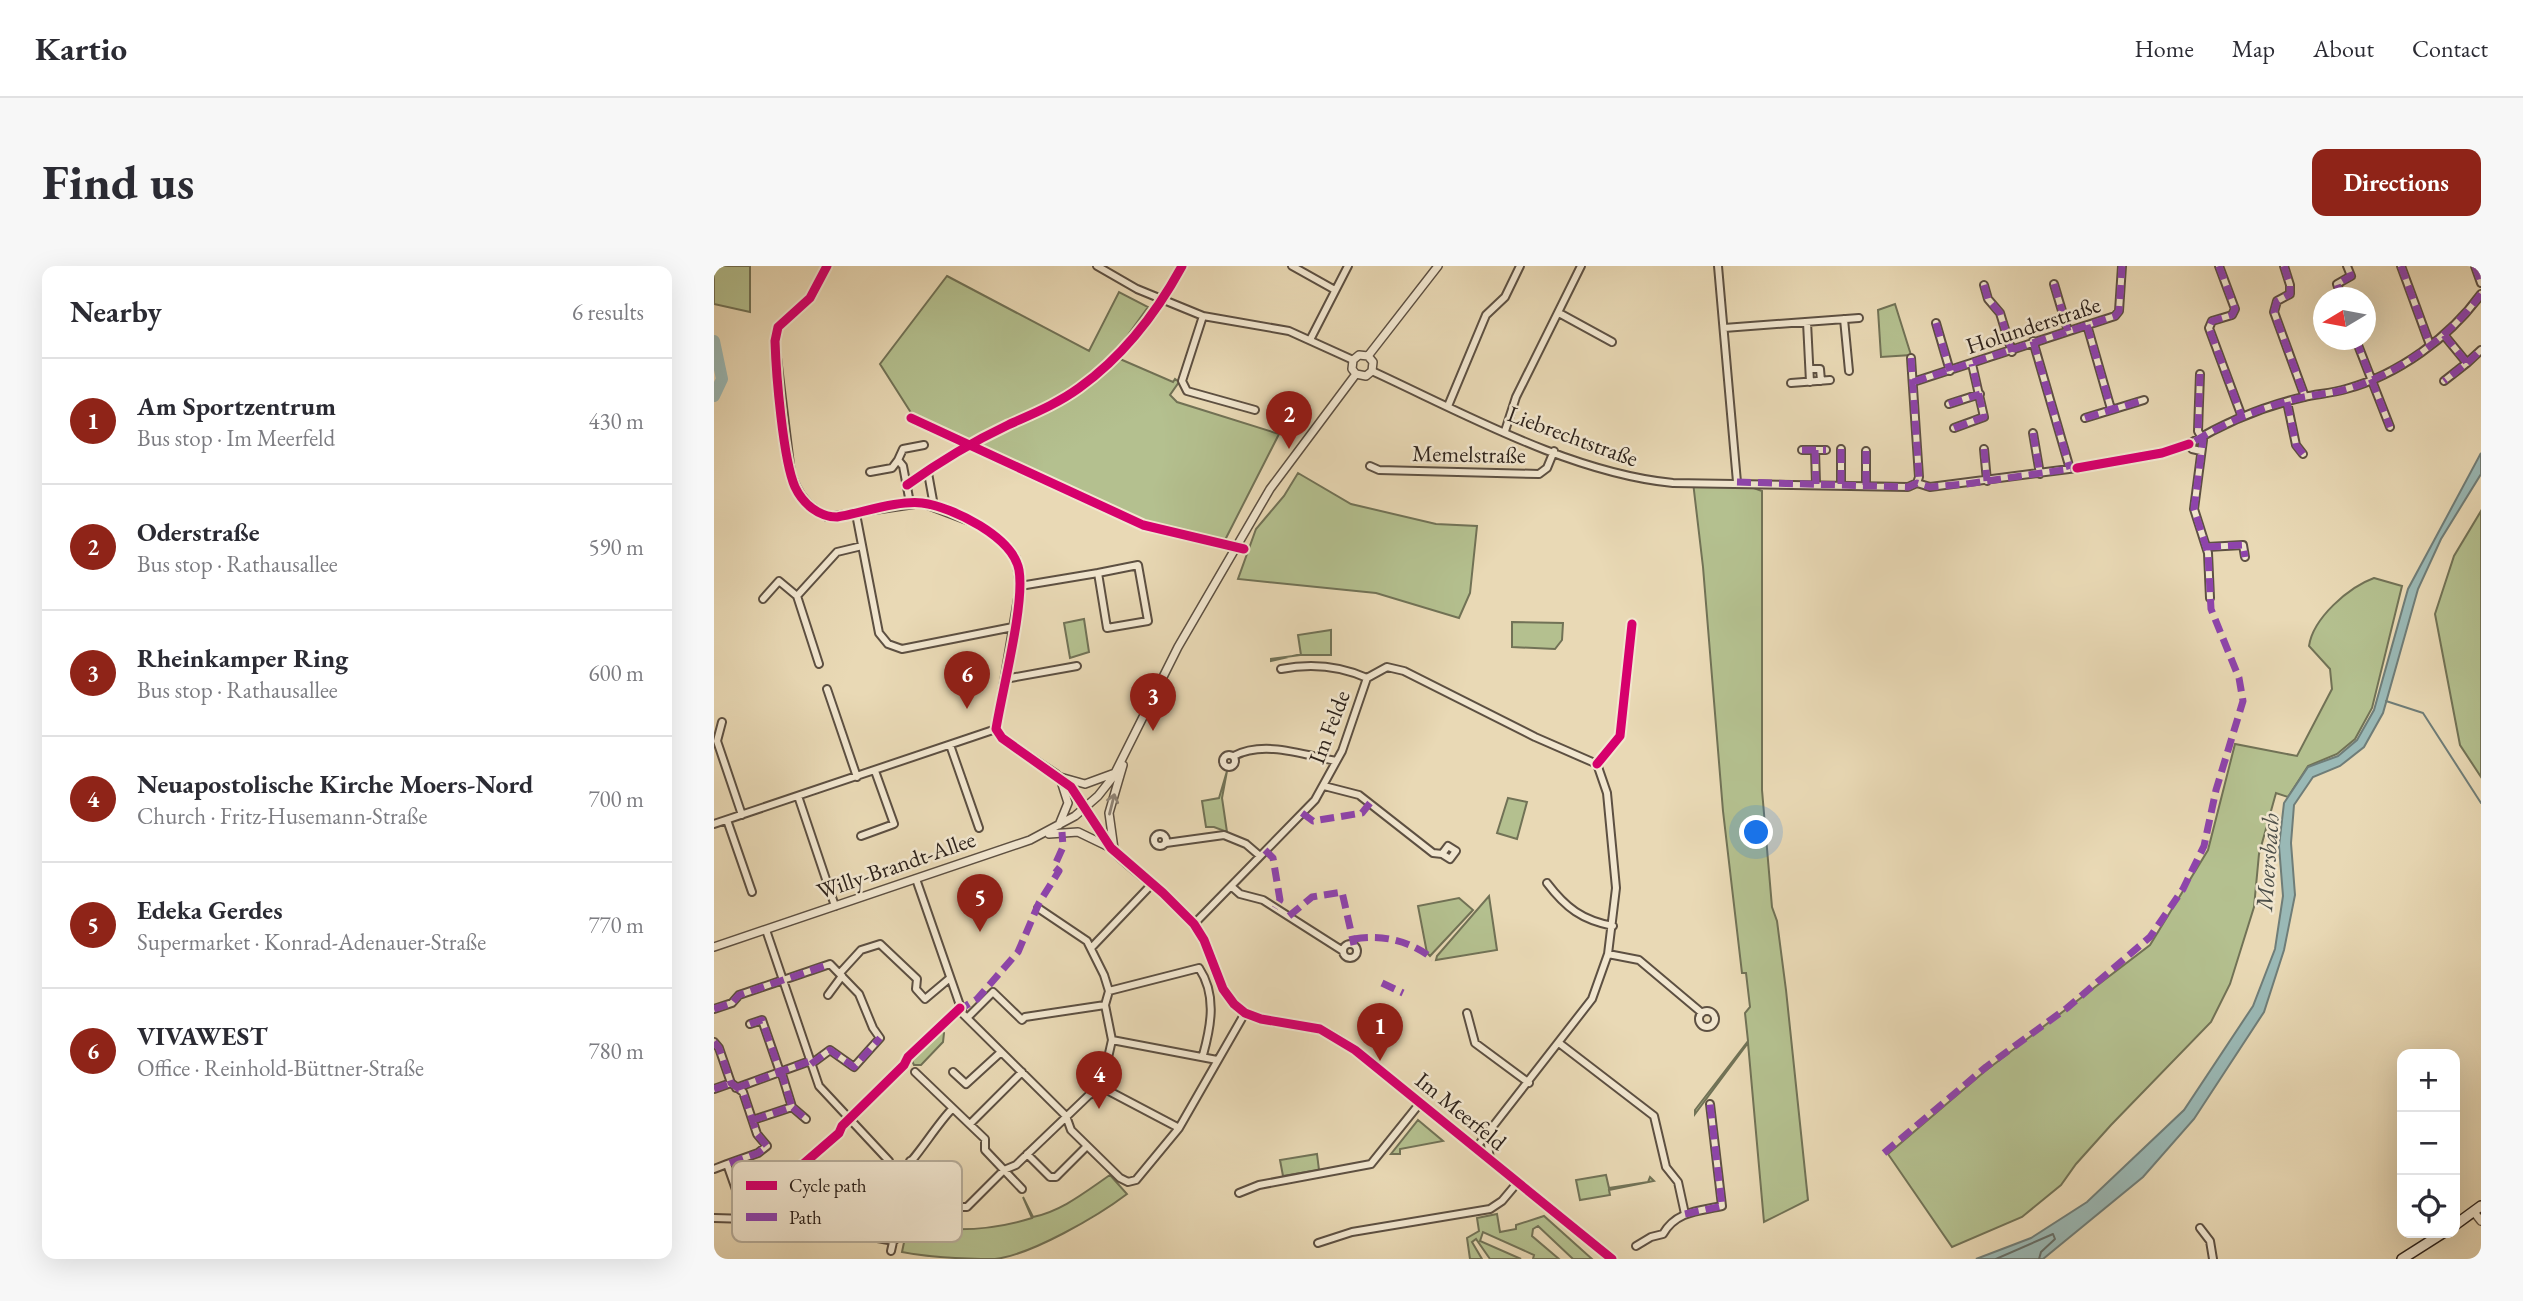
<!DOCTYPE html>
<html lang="en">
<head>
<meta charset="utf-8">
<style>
  :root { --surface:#fff; --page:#f7f7f7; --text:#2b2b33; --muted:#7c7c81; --line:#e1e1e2; --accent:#8f2418 }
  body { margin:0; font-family:"EB Garamond",serif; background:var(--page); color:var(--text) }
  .controls { position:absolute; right:21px; bottom:21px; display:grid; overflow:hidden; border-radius:14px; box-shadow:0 7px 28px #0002 }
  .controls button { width:63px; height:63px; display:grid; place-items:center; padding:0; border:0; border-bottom:2px solid var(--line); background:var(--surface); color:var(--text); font:35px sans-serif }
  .compass { position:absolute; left:1599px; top:21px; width:63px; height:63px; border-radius:50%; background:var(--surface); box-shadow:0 7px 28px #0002; rotate:260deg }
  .you { position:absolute; left:1043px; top:567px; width:24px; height:24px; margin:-18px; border:5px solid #fff; border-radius:50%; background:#1a73e8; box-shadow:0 0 0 10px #1a73e833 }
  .badge { display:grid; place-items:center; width:46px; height:46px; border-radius:50%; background:var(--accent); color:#fff; font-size:23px; font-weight:700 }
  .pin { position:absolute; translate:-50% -58px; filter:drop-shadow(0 2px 4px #0008) }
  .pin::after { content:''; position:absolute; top:37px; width:24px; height:21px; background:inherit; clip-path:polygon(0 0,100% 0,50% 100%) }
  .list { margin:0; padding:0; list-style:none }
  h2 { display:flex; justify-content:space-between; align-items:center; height:91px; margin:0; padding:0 28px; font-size:30px }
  h2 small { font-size:23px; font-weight:400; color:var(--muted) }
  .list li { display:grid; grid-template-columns:46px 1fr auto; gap:21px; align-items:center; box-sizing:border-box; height:126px; padding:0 28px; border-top:2px solid var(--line) }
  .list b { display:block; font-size:26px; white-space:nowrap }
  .list p { margin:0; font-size:23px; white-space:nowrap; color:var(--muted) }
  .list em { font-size:23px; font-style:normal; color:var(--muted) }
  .icon { flex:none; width:38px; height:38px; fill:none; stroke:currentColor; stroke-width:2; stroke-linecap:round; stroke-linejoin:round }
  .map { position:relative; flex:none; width:1767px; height:993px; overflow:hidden; border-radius:14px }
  header { display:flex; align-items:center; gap:42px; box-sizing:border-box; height:98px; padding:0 35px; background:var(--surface); border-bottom:2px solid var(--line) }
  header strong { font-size:33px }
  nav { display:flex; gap:38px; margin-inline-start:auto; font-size:24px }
  .intro { display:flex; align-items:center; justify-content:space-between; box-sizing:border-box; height:168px; padding:0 42px }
  h1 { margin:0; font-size:49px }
  .button { padding:18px 32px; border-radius:14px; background:var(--accent); color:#fff; font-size:24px; font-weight:700 }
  main { display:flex; gap:42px; padding:0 42px }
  aside { flex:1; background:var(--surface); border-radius:14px; box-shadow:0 7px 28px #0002 }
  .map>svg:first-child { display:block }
</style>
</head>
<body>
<header>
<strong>Kartio</strong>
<nav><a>Home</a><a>Map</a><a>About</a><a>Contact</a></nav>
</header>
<div class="intro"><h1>Find us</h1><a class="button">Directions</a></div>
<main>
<aside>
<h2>Nearby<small>6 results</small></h2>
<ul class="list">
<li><span class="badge">1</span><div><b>Am Sportzentrum</b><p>Bus stop · Im Meerfeld</p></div><em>430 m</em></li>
<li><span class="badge">2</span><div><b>Oderstraße</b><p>Bus stop · Rathausallee</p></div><em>590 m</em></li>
<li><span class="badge">3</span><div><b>Rheinkamper Ring</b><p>Bus stop · Rathausallee</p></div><em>600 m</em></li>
<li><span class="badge">4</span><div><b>Neuapostolische Kirche Moers-Nord</b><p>Church · Fritz-Husemann-Straße</p></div><em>700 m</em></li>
<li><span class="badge">5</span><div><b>Edeka Gerdes</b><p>Supermarket · Konrad-Adenauer-Straße</p></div><em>770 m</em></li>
<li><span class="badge">6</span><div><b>VIVAWEST</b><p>Office · Reinhold-Büttner-Straße</p></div><em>780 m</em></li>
</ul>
</aside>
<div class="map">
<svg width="1767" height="993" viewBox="0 0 1767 993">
  <rect width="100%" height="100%" fill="#e9d9b5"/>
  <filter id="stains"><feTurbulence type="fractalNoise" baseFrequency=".00286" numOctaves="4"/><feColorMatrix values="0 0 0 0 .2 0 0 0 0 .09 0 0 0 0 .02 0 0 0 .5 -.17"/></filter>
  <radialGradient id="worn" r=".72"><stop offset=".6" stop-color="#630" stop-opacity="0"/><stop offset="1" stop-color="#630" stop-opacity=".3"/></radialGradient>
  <path fill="#b4c08f" stroke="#717256" stroke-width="2" d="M0,0H36V46L0,38Z
    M233,10L375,85L405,26L434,41L399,90L459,116L461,113L465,116L456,129L463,136L565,168L510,276L434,258L201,153L166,98Z
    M1181,38L1197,89L1167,91L1164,44Z
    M584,207L637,238L722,258L763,260L756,327L745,352L662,327L524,313L542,263L570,230Z
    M979,216H1023L1048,225V524L1058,641L1063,655L1072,724L1094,934L1050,956L1034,777L981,848V844L1034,775L1031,747L1036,741L1032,707H1028L1009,545L989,301Z
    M1767,245V511L1746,479L1721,348L1740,290Z
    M1660,312L1688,320L1658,442L1641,473L1623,488L1594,500L1574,531L1562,527L1545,588L1540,641L1516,718L1497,756L1397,859L1362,898L1347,919L1308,951L1238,981L1174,888L1270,806L1436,679L1494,584L1521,478L1583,490L1618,423L1616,403L1595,380C1599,352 1635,321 1660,312Z
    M370,353L375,386L356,392L350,357Z
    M798,356L849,357L848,374L841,383L798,381Z
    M617,364V389H583L557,395V393L587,389L584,369Z
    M513,505L508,532L513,566L500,561H492L488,535L505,532Z
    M794,532L813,536L803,573L783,567Z
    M775,630L783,684L722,694L723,690Z
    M745,632L759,644L716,690L713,687L704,640Z
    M224,763L230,767L229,776L207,799H200L196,791Z
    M704,854L729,875L686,883V888H677Z
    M603,888L605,904L569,910L566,894Z
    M396,909L413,928C384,950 317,989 281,993C250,993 219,992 188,986L192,967L186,965V956C231,967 273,966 318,952L309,931L319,951C348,945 371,926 396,909Z
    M892,909L895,922L934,916L936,911L940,915L895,924L896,929L866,934L862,914Z
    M783,948L786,966L802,963V959L830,950L878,993H859L824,960L819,963L818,970L845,993H819L820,989L769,966L766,975L807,993H776L762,973L758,976L768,993H756L753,972L765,965L763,952Z"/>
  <path fill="#9ab9b6" stroke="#6f7d78" stroke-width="2" d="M1767,187V208L1727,273L1704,323L1669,447L1650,481L1626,500L1599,511L1580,539L1577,577L1581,629L1570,684L1550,746L1480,853L1429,911L1329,993H1262L1317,972L1373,936L1470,844L1539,740L1561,683L1569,630L1565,580L1570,537L1594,501L1624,490L1643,474L1660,444L1694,323Z"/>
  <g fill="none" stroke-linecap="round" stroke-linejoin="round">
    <path stroke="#646e69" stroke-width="2" d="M1282,993L1339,968L1341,973L1327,986L1325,993"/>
    <path stroke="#6f7d78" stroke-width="2" d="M1672,435L1709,447L1767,537"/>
    <path stroke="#9ab9b6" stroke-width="12" d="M0,75L8,113L0,130"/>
    <g stroke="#5d5042" stroke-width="10">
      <path id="minor" d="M113,0L96,32L64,61L61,75L77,207C84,228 93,240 113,251L208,237L266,259L295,282L302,292L306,320L282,463L288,472L342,508L359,524L371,542
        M383,0L423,23L489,50L575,65L639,94
        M578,0L621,24
        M1004,0L1023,216
        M1505,0L1521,43L1518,49L1498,55L1495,62L1528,151
        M1570,0L1576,19V28L1563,35L1560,46L1591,131
        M1687,0L1716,79
        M1761,0L1767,17
        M1340,18L1354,65
        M1270,19L1274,33L1286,47L1298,86
        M1628,32L1623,18L1637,10L1633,0
        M845,47L898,76
        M489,50L468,115L473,125L541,144
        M1130,53L1135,105
        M1093,56L1096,116
        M1222,57L1236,105
        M1373,59L1397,143
        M1010,62L1145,52
        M1730,69L1753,97L1730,115
        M597,72L634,0
        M1642,74L1676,161
        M1319,75L1356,203
        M1197,92L1205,211L1203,217
        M1753,97L1767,84
        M1096,103H1106L1107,115
        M658,105C751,148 857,207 959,217L1194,221L1203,217L1216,221L1363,202
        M1486,108L1484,165L1489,174L1480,243L1494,287L1496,332
        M1199,116L1401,50L1405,45L1408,0
        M1077,117L1116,114
        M1573,136L1582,179L1589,188
        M1235,138L1266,128
        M734,140L772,49L791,31L806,0
        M1371,152L1430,134
        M1240,162L1270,151L1258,98
        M791,165L802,131L867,0
        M1319,167L1326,208
        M1127,183V219
        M1270,183L1273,215
        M1088,184H1112
        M1101,184L1102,218
        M1487,185L1478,183L1475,178C1510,157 1550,140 1590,131C1604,128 1618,127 1632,123C1684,109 1736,71 1767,28
        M656,200L665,204L825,208L833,202L840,185
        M156,206L178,202L184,194
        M214,207L220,240
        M1152,219V185
        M196,237L189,200L184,194L189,183L210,179
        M142,248L165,367L174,378L188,383L299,361
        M1493,281L1529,279L1531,291
        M306,320L384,307L393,362L434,355L424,299L384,307
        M49,333L65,315L83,330
        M105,398L83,330L123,286L148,280
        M567,403C597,397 624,399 653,412
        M291,413L363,400
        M113,423L143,511
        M8,456L3,475L28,549
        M236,479L265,562
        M509 495a6 6 0 1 1 12 0a6 6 0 1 1-12 0Z
        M520,490C550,474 590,489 622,495
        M610,520L645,529L719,587L728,588L736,593L742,585L734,580L728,588
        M84,530L121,640
        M13,554L38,626
        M0,558L282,463
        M440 574a6 6 0 1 1 12 0a6 6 0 1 1-12 0Z
        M147,570L180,558L161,505
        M452,577L510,569L532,578L546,590
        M202,613L249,748L352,850L357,864L406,912L414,916L422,914L465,862L531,747
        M833,617C852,642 868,654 899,660
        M517,620L526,628L549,634L629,685
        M480,658L601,534L628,485L653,412L673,401L690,405L821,471L883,498L893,527L902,622L894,688L878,733L762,882
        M52,664L105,820L175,895C184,920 184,959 177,985
        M629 685a7 7 0 1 1 14 0a7 7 0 1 1-14 0Z
        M378,681L438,618
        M894,688L925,694L988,747
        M126,707L147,684L166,678L203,713L202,723L211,733L236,712
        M395,725L485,702C503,729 497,760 489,789
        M114,729L128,710
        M0,743L18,737L25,729L116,698L145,728L159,762L166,772L140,801L116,784L97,798
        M985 753a8 8 0 1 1 16 0a8 8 0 1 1-16 0Z
        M753,747L761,777L815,817
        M253,752L279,726L308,754L311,751L391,739
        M36,758L48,754L66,806
        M398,774L503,794
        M0,776L5,782L17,817L29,826L43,868L53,880L44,887L13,898
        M845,777L940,850L952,901L964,916L971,948
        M67,805L78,841
        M201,806L271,873V884L308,923
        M239,806L252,818L287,786
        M22,822L96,795
        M0,823L17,817
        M391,823L465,862
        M39,854L78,841L92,853
        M256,858L308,806
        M773,870L776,894
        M313,888L336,911H342L373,880
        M196,895L242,941H253L290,904L302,899L375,829L391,823L389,814L398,774L391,739L395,725L390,709L373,675L324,642
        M0,903L13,898L26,935L28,952
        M100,927L115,914L135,934C144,926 156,918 167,913C172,911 178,913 182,910C199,899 221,860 238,843
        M525,927L545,919L657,898L706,837
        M0,952L64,954L180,975
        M1486,962L1496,975L1499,993
        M604,977L638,966L776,943L788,935L804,916
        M922,980L937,971L949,968C962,945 985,945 1008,940L996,838"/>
    </g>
    <g stroke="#5d5042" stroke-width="10">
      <path id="tertiary" d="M654,90L724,0
        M642,108L652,110L658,105L659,96L654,90
        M642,108L638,103L639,94L645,89L654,90
        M346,511L371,518L401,507
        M371,542C380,557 388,574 401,587C429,615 465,634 486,668C503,694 502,729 530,746C552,760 580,756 603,762C617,766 629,776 641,784L898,993
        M345,559L354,537L346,512
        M335,568L364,566L393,580
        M400,583L395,547L409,499
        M0,681L316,574L361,550L384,530L399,511L464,381L556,223L642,108
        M1760,946L1767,955"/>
    </g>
    <g stroke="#2e231c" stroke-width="12">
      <path id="secondary" d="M1741,959L1767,940
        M1688,993L1729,967"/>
    </g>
    <use href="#minor" stroke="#f1e6cf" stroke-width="6"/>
    <use href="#tertiary" stroke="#f1e6cf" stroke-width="7"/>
    <use href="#secondary" stroke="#f1e6cf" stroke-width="9"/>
    <path stroke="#8e44ad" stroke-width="7" stroke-dasharray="14 7" stroke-linecap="butt" d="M1505,0L1521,43L1518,49L1498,55L1495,62L1528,151
      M1570,0L1576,19V28L1563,35L1560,46L1591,131
      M1687,0L1716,79
      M1761,0L1767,17
      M1340,18L1354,65
      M1270,19L1274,33L1286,47L1298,86
      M1628,32L1623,18L1637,10L1633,0
      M1222,57L1236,105
      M1373,59L1397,143
      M1730,69L1753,97L1730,115
      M1642,74L1676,161
      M1319,75L1356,203
      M1197,92L1205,211L1203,217
      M1753,97L1767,84
      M1199,116L1401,50L1405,45L1408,0
      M1573,136L1582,179L1589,188
      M1235,138L1266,128
      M1371,152L1430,134
      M1240,162L1270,151L1258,98
      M1319,167L1326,208
      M1481,175C1514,155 1553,139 1590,131C1605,128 1619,127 1633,123C1684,108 1736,71 1767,28
      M1127,183V219
      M1270,183L1273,215
      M1088,184H1112
      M1101,184L1102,218
      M1023,216L1194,221L1203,217L1216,221L1252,218L1369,201
      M1152,219V185
      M1493,281L1529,279L1531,291
      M588,547L599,555L648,547L656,537
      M551,584L559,592L566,634L561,642
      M575,650L598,631L628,626L640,679
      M640,673C668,668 697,675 719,693
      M668,717L689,727
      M0,743L18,737L25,729L116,698
      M243,745L263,733L304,686L325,637L345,605L340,601L349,581L348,566
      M36,758L48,754L66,806
      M0,776L5,782L17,817L29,826L43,868L53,880L44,887L13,898
      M97,798L116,784L140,801L166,772
      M67,805L78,841
      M22,822L96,795
      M0,823L17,817
      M39,854L78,841L92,853
      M1170,887L1272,801L1353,742L1436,671L1469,623L1490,580L1502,524L1529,435L1525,412L1497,343L1494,287L1480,243L1489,174L1484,165L1486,108
      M971,948L1008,940L996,838"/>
    <g stroke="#f1e6cf" stroke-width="13">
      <path id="cycleway" d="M113,0L96,32L64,61L61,75C62,107 69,194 81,221C89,238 105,251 123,251C147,247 185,234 208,237C239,241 299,271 305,304C311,338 288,425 282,463L288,472L357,521L397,582L449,627L480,658L490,674L509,723L520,738L531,747L547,753L606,763L641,784L898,993
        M197,152L429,259L530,283
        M1363,202L1448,187L1475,178
        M193,219C225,196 258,176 294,159C318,148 343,138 365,122C408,91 443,46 468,0
        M883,498L906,470L918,358
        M64,954L57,926L125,867L128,860L190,799L194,791L246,742"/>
    </g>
    <use href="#cycleway" stroke="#d6006c" stroke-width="9"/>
  </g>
  <defs><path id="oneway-shaft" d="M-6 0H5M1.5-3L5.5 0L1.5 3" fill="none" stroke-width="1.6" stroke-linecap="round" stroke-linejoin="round" transform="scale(1.75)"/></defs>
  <use stroke="#908476" href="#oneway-shaft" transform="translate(398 538) rotate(-76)"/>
  <g text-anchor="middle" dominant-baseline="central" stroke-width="5" stroke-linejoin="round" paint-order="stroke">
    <g font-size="23" fill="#2e231c" stroke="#f1e6cf">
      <text transform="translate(1319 59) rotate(-18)">Holunderstraße</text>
      <text transform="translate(859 170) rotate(20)">Liebrechtstraße</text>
      <text transform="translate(755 188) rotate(1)">Memelstraße</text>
      <text transform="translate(615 461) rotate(-69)">Im Felde</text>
      <text transform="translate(182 599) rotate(-19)">Willy-Brandt-Allee</text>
      <text transform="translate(747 845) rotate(39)">Im Meerfeld</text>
    </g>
    <g font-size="24" font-style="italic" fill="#4e504a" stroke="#f1e6cf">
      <text transform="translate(1553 596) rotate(-86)">Moersbach</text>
    </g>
  </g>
  <rect x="18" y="895" width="230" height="81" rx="10" fill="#f1e6cf" stroke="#b6ac99" stroke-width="2"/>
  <rect x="32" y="915" width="31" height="9" fill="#d6006c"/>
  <rect x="32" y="947" width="31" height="8" fill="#8e44ad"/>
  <g font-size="19" fill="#2e231c">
    <text x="75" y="926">Cycle path</text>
    <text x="75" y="958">Path</text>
  </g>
  <rect width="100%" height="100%" filter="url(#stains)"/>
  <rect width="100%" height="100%" fill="url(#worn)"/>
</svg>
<div class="controls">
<button>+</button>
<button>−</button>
<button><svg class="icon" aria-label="locate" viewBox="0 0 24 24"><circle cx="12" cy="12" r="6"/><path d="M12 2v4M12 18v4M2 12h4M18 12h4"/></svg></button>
</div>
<svg class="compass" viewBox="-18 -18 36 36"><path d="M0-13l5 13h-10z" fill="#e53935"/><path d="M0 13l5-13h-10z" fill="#7c7c81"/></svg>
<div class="you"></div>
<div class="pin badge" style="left:666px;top:795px">1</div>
<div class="pin badge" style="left:575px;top:183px">2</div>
<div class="pin badge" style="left:439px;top:465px">3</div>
<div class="pin badge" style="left:385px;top:843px">4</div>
<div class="pin badge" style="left:266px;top:666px">5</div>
<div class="pin badge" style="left:253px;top:443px">6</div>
</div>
</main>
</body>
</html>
